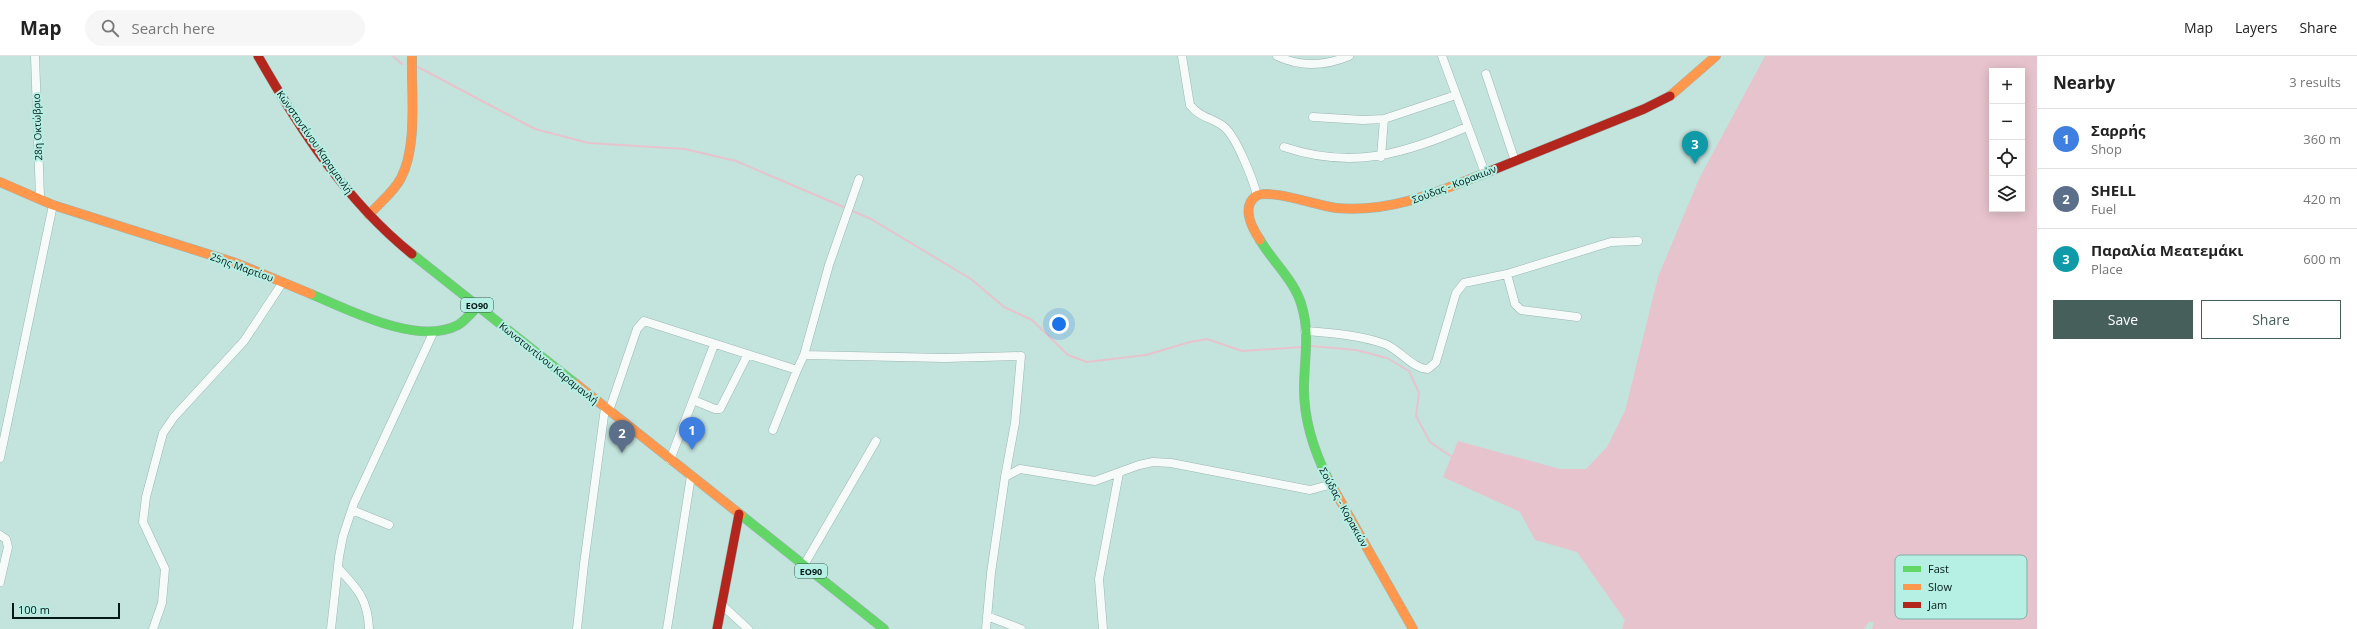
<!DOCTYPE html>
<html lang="en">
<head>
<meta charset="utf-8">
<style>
  :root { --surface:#fff; --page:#f6f6f6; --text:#222; --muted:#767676; --line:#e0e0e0; --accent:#465f5b }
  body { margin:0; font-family:"Open Sans",sans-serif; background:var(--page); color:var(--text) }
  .controls { position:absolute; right:12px; top:12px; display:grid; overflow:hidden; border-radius:0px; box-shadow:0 2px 10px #0003 }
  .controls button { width:36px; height:36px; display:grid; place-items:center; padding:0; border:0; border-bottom:1px solid var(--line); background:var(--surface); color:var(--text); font:20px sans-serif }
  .scale { position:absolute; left:12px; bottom:10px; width:108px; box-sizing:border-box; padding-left:4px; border:2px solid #021815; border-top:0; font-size:11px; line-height:14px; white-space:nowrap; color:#021815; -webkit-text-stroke:3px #b6f0e5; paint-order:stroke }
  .you { position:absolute; left:1059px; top:268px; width:14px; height:14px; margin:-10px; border:3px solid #fff; border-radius:50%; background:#1a73e8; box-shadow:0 0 0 6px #1a73e833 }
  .badge { display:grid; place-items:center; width:26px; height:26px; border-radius:50%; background:var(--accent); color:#fff; font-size:13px; font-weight:700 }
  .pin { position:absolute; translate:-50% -33px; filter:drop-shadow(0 1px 2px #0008) }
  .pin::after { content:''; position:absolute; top:21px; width:14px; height:12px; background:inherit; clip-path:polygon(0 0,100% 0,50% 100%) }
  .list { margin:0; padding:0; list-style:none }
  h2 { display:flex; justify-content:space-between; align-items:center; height:52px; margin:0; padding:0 16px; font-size:17px }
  h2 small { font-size:13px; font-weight:400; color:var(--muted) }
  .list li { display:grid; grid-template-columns:26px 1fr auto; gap:12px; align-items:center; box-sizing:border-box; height:60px; padding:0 16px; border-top:1px solid var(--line) }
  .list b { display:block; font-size:15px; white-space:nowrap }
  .list p { margin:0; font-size:13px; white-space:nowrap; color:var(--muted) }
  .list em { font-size:13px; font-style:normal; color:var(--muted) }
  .actions { display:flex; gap:8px; padding:12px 16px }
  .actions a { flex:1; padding:9px 0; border:1px solid var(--accent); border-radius:0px; text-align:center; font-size:14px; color:var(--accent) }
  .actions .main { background:var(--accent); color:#fff }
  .icon { flex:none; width:22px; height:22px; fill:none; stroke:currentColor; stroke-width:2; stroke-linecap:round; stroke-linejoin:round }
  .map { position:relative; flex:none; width:2037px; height:573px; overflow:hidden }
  header { display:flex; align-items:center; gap:24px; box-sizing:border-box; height:56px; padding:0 20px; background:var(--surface); border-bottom:1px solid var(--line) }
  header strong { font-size:19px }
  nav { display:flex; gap:22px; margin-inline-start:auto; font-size:14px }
  .search { width:280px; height:36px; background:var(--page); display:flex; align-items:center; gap:10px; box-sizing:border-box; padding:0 14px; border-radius:22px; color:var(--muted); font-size:15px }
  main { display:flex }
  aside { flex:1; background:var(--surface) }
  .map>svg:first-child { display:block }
</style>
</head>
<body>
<header>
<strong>Map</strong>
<div class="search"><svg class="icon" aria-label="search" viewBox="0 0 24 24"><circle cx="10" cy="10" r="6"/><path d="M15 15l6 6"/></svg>Search here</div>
<nav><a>Map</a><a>Layers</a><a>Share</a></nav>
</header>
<main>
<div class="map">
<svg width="2037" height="573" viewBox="0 0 2037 573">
  <rect width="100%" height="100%" fill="#c3e3dd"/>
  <path fill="#e7c3cd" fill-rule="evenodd" d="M1765,0H2037V573H1872L1874,566H1869L1864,573H1622L1625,564L1577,496L1535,484L1520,456L1443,421L1458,385L1560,413H1586L1607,391L1625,355L1658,221L1699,123ZM1992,15H2022V153H1992Z"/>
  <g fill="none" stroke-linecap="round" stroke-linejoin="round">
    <path stroke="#e7c3cd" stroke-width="2" d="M393,0L402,8
      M418,11L535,73L589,87L685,93L736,105L846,152
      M850,154L871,163L971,223L1004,251L1032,264L1068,299L1087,306L1146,299L1190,286L1207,283L1242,295L1302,291
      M1311,290L1356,294L1387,302L1409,315L1419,337L1416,360L1430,386L1452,401"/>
    <g stroke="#9cb6b1" stroke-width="9">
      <path id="street" d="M35,0L40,141
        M1182,0L1190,49C1199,61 1212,62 1223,70C1236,79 1253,124 1257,139
        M1277,0C1300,11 1325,10 1349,0
        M1442,0L1485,117
        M1486,18L1515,105
        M1313,61L1363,64L1384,63L1456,39
        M1284,91C1353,114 1403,98 1467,71
        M1381,101L1384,63
        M1507,218L1515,248L1521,254L1577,261
        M1305,275C1332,277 1360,279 1385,288C1400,294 1413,313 1428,313L1436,306L1456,237L1464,227L1507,218L1611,186L1638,185
        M804,299L829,209L859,123
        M693,344L715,353H720L747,300
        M609,355L637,273L644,265L797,314L804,299L945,302L1021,300L1015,367L1005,421
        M773,374L797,314
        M0,402L53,149
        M670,404L714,289
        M352,454L389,469
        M0,479L6,483L8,491L0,526
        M804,509L876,385
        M339,513C358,533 368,544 369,573
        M722,549L748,573
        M987,560L1021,573
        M153,573L162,547L165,513L143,466L146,441L163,377L174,361L244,285L283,226
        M331,573L339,501L343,480L354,447L434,275
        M577,573L584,508L605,352
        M667,573L691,420
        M986,573L991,517L1005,421L1020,413L1095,425L1139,409L1153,406L1171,407L1310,434L1329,429
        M1103,573L1099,523L1119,417"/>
    </g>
    <g stroke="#9cb6b1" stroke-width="10">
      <path id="fast" d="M1260,184C1272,205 1296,226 1302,251C1310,277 1304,305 1304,333C1304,364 1314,395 1328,423
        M412,198L576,328
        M311,238C349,254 418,290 458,269C465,265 472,256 478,250
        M741,459L884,573"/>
    </g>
    <g stroke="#9cb6b1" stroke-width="10">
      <path id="slow" d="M1670,40L1716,0
        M0,126L53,149L236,207L311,238
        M369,159C379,147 394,136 401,122C418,90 411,35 412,0
        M1260,184C1252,172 1241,151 1256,140C1269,132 1318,150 1336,152C1391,157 1438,136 1488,116
        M576,328L741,459
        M1328,423L1413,573"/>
    </g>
    <g stroke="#9cb6b1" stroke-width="10">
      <path id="jam" d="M258,0C299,72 346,145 412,198
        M1488,116L1644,53L1670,40
        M717,573L739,458"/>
    </g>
    <use href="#street" stroke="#f6fbfa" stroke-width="8"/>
    <use href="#fast" stroke="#63d668" stroke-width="9"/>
    <use href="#slow" stroke="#ff974d" stroke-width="9"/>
    <use href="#jam" stroke="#b3261e" stroke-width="9"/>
  </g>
  <g text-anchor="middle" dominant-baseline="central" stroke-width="4" stroke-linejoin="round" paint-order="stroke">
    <g fill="#b6f0e5" stroke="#385953" stroke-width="1">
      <rect x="461" y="242" width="32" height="14" rx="3"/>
      <rect x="795" y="508" width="32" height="14" rx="3"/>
    </g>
    <g font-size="9" font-weight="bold" fill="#021815">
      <text x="477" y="249">ΕΟ90</text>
      <text x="811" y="515">ΕΟ90</text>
    </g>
    <g font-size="10" fill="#021815" stroke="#b6f0e5">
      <text transform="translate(37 71) rotate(-92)">28η Οκτώβριο</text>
      <text transform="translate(315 86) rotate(55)">Κωνσταντίνου Καραμανλή</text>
      <text transform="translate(1454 128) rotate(-21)">Σούδας - Κορακιών</text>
      <text transform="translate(242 211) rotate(20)">25ης Μαρτίου</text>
      <text transform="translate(549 307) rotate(39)">Κωνσταντίνου Καραμανλή</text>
      <text transform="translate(1344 451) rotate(61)">Σούδας - Κορακιών</text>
    </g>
  </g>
  <rect x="1895" y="499" width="132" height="64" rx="6" fill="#b6f0e5" stroke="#80afa7" stroke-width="1"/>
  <rect x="1903" y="510" width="18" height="6" fill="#63d668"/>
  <rect x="1903" y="528" width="18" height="6" fill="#ff974d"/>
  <rect x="1903" y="546" width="18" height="6" fill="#b3261e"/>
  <g font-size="11" fill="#021815">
    <text x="1928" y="517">Fast</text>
    <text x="1928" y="535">Slow</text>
    <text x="1928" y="553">Jam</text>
  </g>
</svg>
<div class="controls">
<button>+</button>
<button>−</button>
<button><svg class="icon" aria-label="locate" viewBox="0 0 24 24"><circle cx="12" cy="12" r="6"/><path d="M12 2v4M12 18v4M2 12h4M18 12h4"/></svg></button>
<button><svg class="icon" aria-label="layers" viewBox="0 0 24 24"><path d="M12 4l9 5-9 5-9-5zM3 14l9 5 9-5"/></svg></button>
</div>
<div class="scale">100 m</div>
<div class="you"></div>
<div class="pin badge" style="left:692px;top:394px;background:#3f7fe0">1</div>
<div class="pin badge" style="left:622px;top:397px;background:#5c6f8a">2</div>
<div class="pin badge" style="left:1695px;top:108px;background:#0f9aa8">3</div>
</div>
<aside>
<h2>Nearby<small>3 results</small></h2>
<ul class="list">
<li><span class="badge" style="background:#3f7fe0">1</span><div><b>Σαρρής</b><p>Shop</p></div><em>360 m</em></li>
<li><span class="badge" style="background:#5c6f8a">2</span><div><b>SHELL</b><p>Fuel</p></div><em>420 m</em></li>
<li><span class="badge" style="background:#0f9aa8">3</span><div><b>Παραλία Μεατεμάκι</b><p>Place</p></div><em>600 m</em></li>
</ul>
<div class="actions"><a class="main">Save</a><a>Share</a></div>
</aside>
</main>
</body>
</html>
